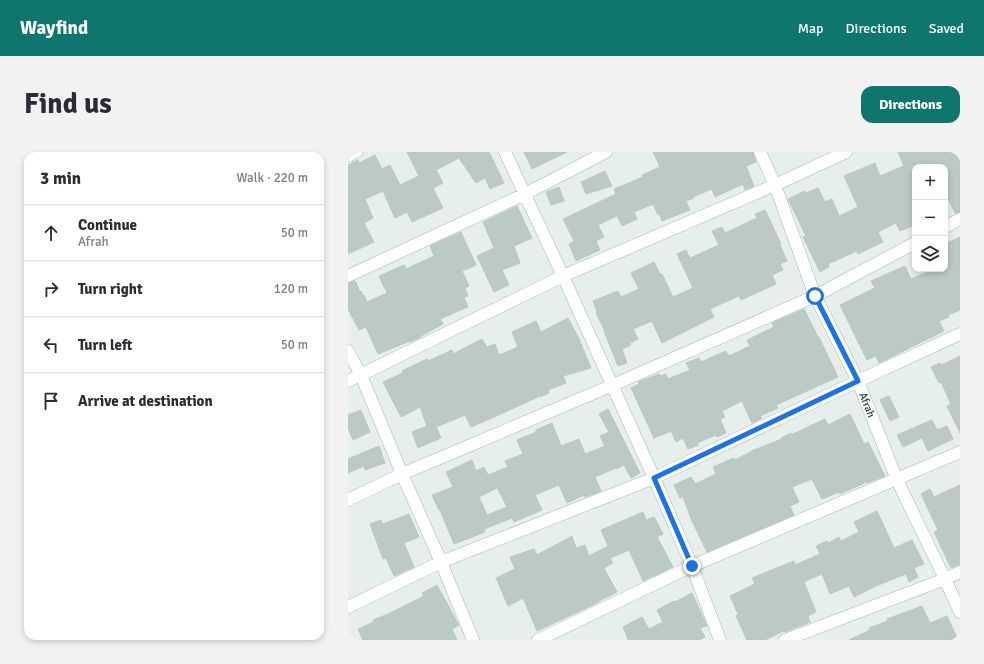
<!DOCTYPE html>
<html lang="en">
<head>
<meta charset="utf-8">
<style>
  :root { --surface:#fff; --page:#f2f2f3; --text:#2b2b33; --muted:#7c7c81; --line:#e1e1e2; --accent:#0f766e }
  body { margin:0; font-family:Signika,sans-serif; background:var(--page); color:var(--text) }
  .controls { position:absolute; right:12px; top:12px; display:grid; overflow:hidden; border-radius:8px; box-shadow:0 2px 6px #0003 }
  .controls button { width:36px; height:36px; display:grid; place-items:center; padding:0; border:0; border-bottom:1px solid var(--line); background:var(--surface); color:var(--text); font:20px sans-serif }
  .stop { position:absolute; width:12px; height:12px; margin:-9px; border:3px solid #1a73e8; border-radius:50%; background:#fff }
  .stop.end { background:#1a73e8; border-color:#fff; box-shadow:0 1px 4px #0008 }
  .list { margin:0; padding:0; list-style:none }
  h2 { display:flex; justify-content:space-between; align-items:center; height:52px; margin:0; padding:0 16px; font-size:17px }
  h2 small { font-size:13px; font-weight:400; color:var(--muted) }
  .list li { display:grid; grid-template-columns:26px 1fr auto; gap:12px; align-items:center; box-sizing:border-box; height:56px; padding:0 16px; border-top:1px solid var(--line) }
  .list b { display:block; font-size:15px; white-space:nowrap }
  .list p { margin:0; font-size:13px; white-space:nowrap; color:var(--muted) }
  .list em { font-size:13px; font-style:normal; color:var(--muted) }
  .icon { flex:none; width:22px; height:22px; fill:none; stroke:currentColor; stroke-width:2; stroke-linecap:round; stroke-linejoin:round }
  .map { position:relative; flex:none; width:612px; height:488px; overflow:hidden; border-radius:12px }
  header { display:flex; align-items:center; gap:24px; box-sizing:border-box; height:56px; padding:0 20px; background:var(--accent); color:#fff }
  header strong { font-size:19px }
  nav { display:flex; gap:22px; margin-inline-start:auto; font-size:14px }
  .intro { display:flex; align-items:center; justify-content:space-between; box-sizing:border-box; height:96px; padding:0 24px }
  h1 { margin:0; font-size:28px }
  .button { padding:10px 18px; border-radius:12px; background:var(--accent); color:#fff; font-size:14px; font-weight:700 }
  main { display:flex; gap:24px; padding:0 24px }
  aside { flex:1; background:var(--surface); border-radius:12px; box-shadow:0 2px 6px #0003 }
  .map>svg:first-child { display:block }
</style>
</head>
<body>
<header>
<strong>Wayfind</strong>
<nav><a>Map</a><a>Directions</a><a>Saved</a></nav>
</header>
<div class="intro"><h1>Find us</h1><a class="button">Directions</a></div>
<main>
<aside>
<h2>3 min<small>Walk · 220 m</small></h2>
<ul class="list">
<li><svg class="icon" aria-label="ahead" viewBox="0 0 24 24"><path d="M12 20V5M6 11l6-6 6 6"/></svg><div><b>Continue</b><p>Afrah</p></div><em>50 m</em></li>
<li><svg class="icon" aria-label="right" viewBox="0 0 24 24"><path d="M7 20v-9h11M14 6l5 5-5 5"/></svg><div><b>Turn right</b></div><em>120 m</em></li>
<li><svg class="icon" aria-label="left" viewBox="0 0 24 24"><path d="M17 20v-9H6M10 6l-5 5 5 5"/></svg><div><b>Turn left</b></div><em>50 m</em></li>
<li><svg class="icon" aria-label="arrive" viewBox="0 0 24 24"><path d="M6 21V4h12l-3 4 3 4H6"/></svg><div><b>Arrive at destination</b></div></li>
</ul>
</aside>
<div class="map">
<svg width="612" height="488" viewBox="0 0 612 488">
  <rect width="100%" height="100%" fill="#e6efeb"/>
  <path fill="#bbcac4" stroke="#b8c9c2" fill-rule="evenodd" d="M59,0H141L156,31L142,37L137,26L128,31L111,6L88,18L95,31L85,36L95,56L64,70L59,60L47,66L35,39L17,47L25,66L16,71L26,90L0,102V13L10,8L11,11L27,3L34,17L42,13L52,33L71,24Z
    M176,0H219L184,17Z
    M305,0H405L408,10L398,14L406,34L397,38L395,32L367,45L364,37L345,45L346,46L338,49L342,58L314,69L312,62L310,63L305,52L286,60L289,67L274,74L269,64L250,73L256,85L248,89L252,98L228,109L221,92L226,89L215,67L268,42L266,37L295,25L294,23L312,15Z
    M550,0H612V60L607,61L597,40V15H567V73L552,79L548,71L530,80L535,90L510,102L509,99L480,112L481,115L472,120L455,85L458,84L440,47L457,39L458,41L470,36L477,50L484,47L491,64L510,55L496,24L527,11L532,24L556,14Z
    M257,19L264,34L238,42L233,30Z
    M211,35L216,49L203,53L198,40Z
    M169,54L184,86L166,94L172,111L154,118L161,133L146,140L129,104L146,96L135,70Z
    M417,58L433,92L432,93L439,109L432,112L435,118L424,123L428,132L393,148L391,144L362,157L366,165L314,191L304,169L285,177L290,187L282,191L283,193L274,197L279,211L270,214L256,179H257L248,161L249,160L245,149L270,139L273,145L291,137L283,121L306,110L312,122H314L325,145L345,136L329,102L338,98L342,106L371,93L364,79L374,75L377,81L409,66L407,62Z
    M113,80L128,113L114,119L121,134L117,136L120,144L116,145L120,155L92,167L95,172L73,184V185L62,190V189L30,202L18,175L11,178L0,157V131L7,129L12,140L13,139L15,144L16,143L19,150L39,141L31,124L56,113L58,117L86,104L82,94Z
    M612,85V158L600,163L601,165L591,169L596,179L531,211L528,204L519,208L492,153L527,136L523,129L557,114L563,127L587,117H597V92Z
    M456,157L470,185H471L490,225L428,253L430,256L412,264L414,266L404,271L394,249L374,259L377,265L372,267L378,281L369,285L368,283L349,291L350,293L340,297L335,286L328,290L323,279L306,286L283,236L291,232L290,230L311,222L312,224L318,222L320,227L342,218L338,211L351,206L353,210L378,199L381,204L402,194L399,188L426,175L424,171Z
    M220,166L231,187L243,216L215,224L218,231L200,238L201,241L192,245V244L153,262L123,275L117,263L88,275L93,286L70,296L64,280L79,274L72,255L53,265L35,230L55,221L54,219L79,207L80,209L104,198L105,202L134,187L139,195L147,192L151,203L170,195L164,180L188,169L193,180Z
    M612,204V281L599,254L603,252L593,230L591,231L583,215L592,211L593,213Z
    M541,244L551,265L542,269L532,248Z
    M260,257L292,321L283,326L276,313L268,317V316L247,325L253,339L237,345L236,343L219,351L211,333L187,343L194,358L166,370L164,366L136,377L137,380L106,392L92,358H91L84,343L105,335L98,320L124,308L128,319L136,315L140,323L160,315L157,309L175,302L169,288L188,280V278L204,271L213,294L231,287L237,302L257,294L252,284L261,280L251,262ZM149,336L150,337L159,355L139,363L131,345Z
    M13,258L22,280L5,288L0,276V263Z
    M502,262L516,292L520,290L537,324L519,331V330L492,342L491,340L474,347L464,327L444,335L451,350L442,354L446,363L359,400L344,369L335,345L332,346L326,333L343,325L347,332L368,322L365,315L386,306L387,308L406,298L434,287L433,286L443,281V283L477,267L480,273Z
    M584,268L589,278L599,274L605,287L580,299L574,286L555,295L549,283Z
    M31,294L37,311L17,318L16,314L0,321V307Z
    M612,333V412L603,416L586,380L590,378L573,342L582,337L586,345Z
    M529,359L546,396L564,388L576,412L566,416L570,425L561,430L558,422L528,434L506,445L501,434L482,442L474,422L456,430L468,460L460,464L462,470L437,480L436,479L417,488H399L388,464L390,462L382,444L407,432L404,426L446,409L447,413L472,402L468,394L479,389L480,391L491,385L493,389L511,380L506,370Z
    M295,360L298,368L306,365L315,382L309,385L325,415L295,429L281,398L262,406L265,411L256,416L269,440L251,449V450L189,479L175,446L160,454L148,426L167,417L162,405L186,397L189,403L224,384L228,396L237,393L241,404L260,394L253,378Z
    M61,362L71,385L56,391L66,415L46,424L38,406L35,407L22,372L33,368L35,372Z
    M89,433L111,473L104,477L109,488H15L10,477L26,470L25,468L40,462L76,444L74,441Z
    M344,441L359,474L352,476L357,485L351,488H279L280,487L275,475L294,465L301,477L315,470L309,458L326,449L327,450Z
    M574,454L582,471L599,464L610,488H501L522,478L521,476L540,469L539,467Z"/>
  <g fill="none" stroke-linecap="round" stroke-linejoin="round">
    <g stroke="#a8b8b2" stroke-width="13">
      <path id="street" d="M157,0L215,124L306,326L344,414L372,488
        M412,0L427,33L467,144L510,229L549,328L597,427L612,460
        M0,4L8,0
        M597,75L612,67
        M0,124L177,42L258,0
        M0,199L13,223L54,322L93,410L125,488
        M0,229L215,124L427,33L498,0
        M0,348L54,322L265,233L467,144L567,91
        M0,455L93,410L306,326L510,229L612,182
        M190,488L344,414L612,300
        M437,488L597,427L612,420"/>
    </g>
    <use href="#street" stroke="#fff" stroke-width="12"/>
  </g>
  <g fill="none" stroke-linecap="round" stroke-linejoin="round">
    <path stroke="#1a73e8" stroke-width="5" d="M344,414L306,326L510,229L467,144"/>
  </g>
  <g text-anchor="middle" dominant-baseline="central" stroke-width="4" stroke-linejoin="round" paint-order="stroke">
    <g font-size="11" fill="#24423a" stroke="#f7fbf9">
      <text transform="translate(519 253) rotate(68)">Afrah</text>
    </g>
  </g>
</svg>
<div class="controls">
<button>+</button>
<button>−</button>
<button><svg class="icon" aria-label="layers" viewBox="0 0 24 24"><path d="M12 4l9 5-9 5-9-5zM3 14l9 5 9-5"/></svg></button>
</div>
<div class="stop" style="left:467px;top:144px"></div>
<div class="stop end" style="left:344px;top:414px"></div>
</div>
</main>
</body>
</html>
